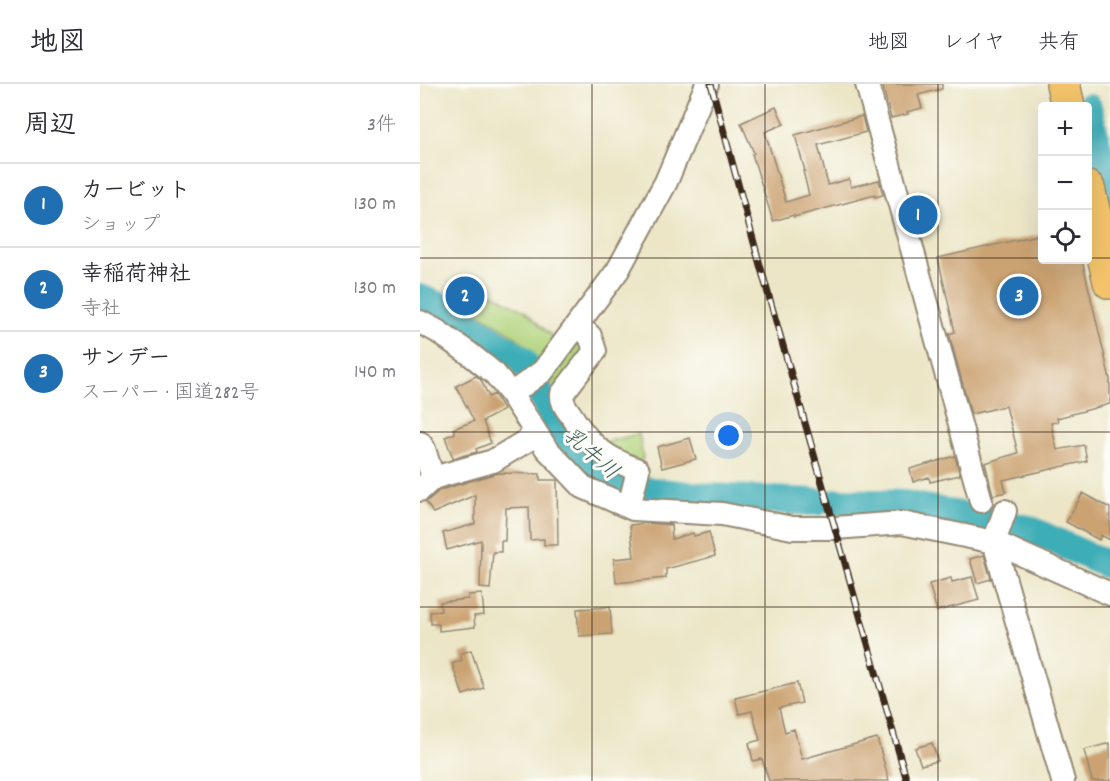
<!DOCTYPE html>
<html lang="ja">
<head>
<meta charset="utf-8">
<style>
  :root { --surface:#fff; --page:#f7f7f7; --text:#2b2b33; --muted:#7c7c81; --line:#e1e1e2; --accent:#1f6fb2 }
  body { margin:0; font-family:Dekko,"Klee One",sans-serif; background:var(--page); color:var(--text) }
  .controls { position:absolute; right:18px; top:18px; display:grid; overflow:hidden; border-radius:6px; box-shadow:0 6px 24px #0002 }
  .controls button { width:54px; height:54px; display:grid; place-items:center; padding:0; border:0; border-bottom:2px solid var(--line); background:var(--surface); color:var(--text); font:30px sans-serif }
  .you { position:absolute; left:309px; top:352px; width:21px; height:21px; margin:-15px; border:4px solid #fff; border-radius:50%; background:#1a73e8; box-shadow:0 0 0 9px #1a73e833 }
  .badge { display:grid; place-items:center; width:39px; height:39px; border-radius:50%; background:var(--accent); color:#fff; font-size:20px; font-weight:700 }
  .pin { position:absolute; translate:-50% -50%; border:3px solid #fff; box-shadow:0 2px 6px #0006 }
  .list { margin:0; padding:0; list-style:none }
  h2 { display:flex; justify-content:space-between; align-items:center; height:78px; margin:0; padding:0 24px; font-size:26px }
  h2 small { font-size:20px; font-weight:400; color:var(--muted) }
  .list li { display:grid; grid-template-columns:39px 1fr auto; gap:18px; align-items:center; box-sizing:border-box; height:84px; padding:0 24px; border-top:2px solid var(--line) }
  .list b { display:block; font-size:22px; white-space:nowrap }
  .list p { margin:0; font-size:20px; white-space:nowrap; color:var(--muted) }
  .list em { font-size:20px; font-style:normal; color:var(--muted) }
  .icon { flex:none; width:33px; height:33px; fill:none; stroke:currentColor; stroke-width:2; stroke-linecap:round; stroke-linejoin:round }
  .map { position:relative; flex:none; width:690px; height:697px; overflow:hidden }
  header { display:flex; align-items:center; gap:36px; box-sizing:border-box; height:84px; padding:0 30px; background:var(--surface); border-bottom:2px solid var(--line) }
  header strong { font-size:28px }
  nav { display:flex; gap:33px; margin-inline-start:auto; font-size:21px }
  main { display:flex }
  aside { flex:1; background:var(--surface) }
  .map>svg:first-child { display:block }
</style>
</head>
<body>
<header>
<strong>地図</strong>
<nav><a>地図</a><a>レイヤ</a><a>共有</a></nav>
</header>
<main>
<aside>
<h2>周辺<small>3件</small></h2>
<ul class="list">
<li><span class="badge">1</span><div><b>カービット</b><p>ショップ</p></div><em>130 m</em></li>
<li><span class="badge">2</span><div><b>幸稲荷神社</b><p>寺社</p></div><em>130 m</em></li>
<li><span class="badge">3</span><div><b>サンデー</b><p>スーパー · 国道282号</p></div><em>140 m</em></li>
</ul>
</aside>
<div class="map">
<svg width="690" height="697" viewBox="0 0 690 697">
  <rect width="100%" height="100%" fill="#fdfcf7"/>
  <filter id="ink" filterUnits="userSpaceOnUse"><feTurbulence type="fractalNoise" baseFrequency=".0167" numOctaves="2"/><feDisplacementMap in="SourceGraphic" scale="12" xChannelSelector="R" yChannelSelector="G"/><feConvolveMatrix kernelMatrix="1 2 1 2 8 2 1 2 1" color-interpolation-filters="sRGB"/></filter>
  <filter id="wash" filterUnits="userSpaceOnUse"><feTurbulence type="fractalNoise" baseFrequency=".008" numOctaves="4" result="noise"/><feDisplacementMap in="SourceGraphic" scale="24" xChannelSelector="R" yChannelSelector="G"/><feGaussianBlur stdDeviation="1.35" result="paint"/><feColorMatrix in="noise" values="0 0 0 0 0 0 0 0 0 0 0 0 0 0 0 0 0 1.4 0 .05"/><feComposite in="paint" operator="in"/></filter>
  <g filter="url(#wash)">
    <rect width="100%" height="100%" fill="#ece6c7"/>
    <path fill="#b1d37b" stroke="#767e4c" stroke-width="1.5" d="M65,205L105,227L139,259L120,282L105,261L89,248L55,227Z
      M160,248L170,254L155,287L131,303L125,292Z
      M219,350L223,375L212,382L185,358Z"/>
    <g fill="none" stroke-linecap="round" stroke-linejoin="round">
      <path stroke="#3cadb7" stroke-width="28" d="M668,23L690,114
        M0,214L23,223L102,275L141,350L191,395L222,406L286,413L397,418
        M418,418L485,420L609,445L690,482"/>
    </g>
    <g id="blocks">
      <path fill="#cba271" d="M462,0H522V5L498,11L502,24L487,28L488,30L471,34Z
        M356,23L364,40L345,48L366,118L389,111L383,87H385L375,51L442,32L446,48L398,61L408,101L429,95L431,103L459,96L463,111L455,113V111L374,133V131L353,137L332,70L334,69L321,39Z
        M506,116L512,141L500,144L493,119Z
        M622,150V176H662L690,295V320L637,334L638,338L631,339L637,366L664,361L667,377L583,396L586,408L573,411L565,379L598,369L586,322L551,330L529,250L535,248L518,174Z
        M40,201L56,206L51,223L34,217Z
        M56,292L61,296L69,313L74,310L84,326L63,337L71,359L56,365L57,368L33,374L25,353L35,349L33,345L54,337L36,302Z
        M270,354L276,375L242,384L237,363Z
        M535,372L540,391L510,398L509,393L493,398L490,385Z
        M78,389L120,390V396H137L138,461H124V455L110,456L109,423L86,424L85,457H81V468H73L70,505L60,504L61,456L27,466L23,449L55,440V411L13,429L6,418L20,406Z
        M663,409L690,424V456L681,451L679,456L646,438Z
        M228,439L251,441L252,455L273,449L274,452L289,448L295,472L246,485V494L196,499L194,475L214,473L210,441Z
        M564,471L571,495L557,499L550,475Z
        M552,493L559,516L517,527L509,500L531,494L532,498Z
        M62,510L64,531L54,532L55,543L19,547V540H11L10,528L21,527L20,518L48,515V511Z
        M190,523L192,550L159,552L157,525Z
        M51,566L64,604L43,611L32,580L42,576L40,570Z
        M377,599L382,619L359,624L365,648L374,645L382,675L457,654L469,697H349L342,675L333,677L329,659L340,656L332,627L319,630L315,614Z
        M512,659L518,677L501,681L495,664Z
        M690,659V697H672L664,666Z"/>
    </g>
  </g>
  <g filter="url(#ink)">
    <use href="#blocks" fill-opacity="0" stroke="#948872" stroke-width="1.5"/>
    <g fill="none" stroke-linecap="round" stroke-linejoin="round">
      <g stroke="#948872" stroke-width="26">
        <path id="minor" d="M447,0L561,417
          M0,238L17,247L50,270L75,290L91,310L126,364L163,403L213,425L302,430L372,444H415L482,439L574,458L690,510
          M157,241L170,252L175,267L142,310C141,318 146,324 151,331C170,362 184,373 218,386L209,423
          M91,310L123,287L198,186L246,98L287,0
          M0,359L4,365L13,394
          M0,406L13,394L73,377L116,351
          M585,427L574,458L643,697"/>
      </g>
      <g stroke="#948872" stroke-width="36">
        <path id="highway" d="M643,0L648,22
          M668,104L690,198"/>
      </g>
      <use href="#minor" stroke="#fff" stroke-width="22"/>
      <use href="#highway" stroke="#f2c36a" stroke-width="33"/>
      <g stroke="#3b2a1e" stroke-width="7">
        <path id="rail" d="M291,0L340,181L487,697"/>
      </g>
      <use href="#rail" stroke="#fdfcf7" stroke-width="4.5" stroke-dasharray="14" stroke-linecap="butt"/>
    </g>
  </g>
  <path fill="none" stroke="#3b2a1e" stroke-width="1.5" stroke-opacity="0.55" d="M172,0V697M345,0V697M518,0V697M0,174H622M668,174H690M0,348H690M0,523H690"/>
  <g text-anchor="middle" dominant-baseline="central" stroke-width="6" stroke-linejoin="round" paint-order="stroke">
    <g font-size="22" font-style="italic" fill="#3b5e5b" stroke="#fdfcf7">
      <text transform="translate(170 371) rotate(41)">乳牛川</text>
    </g>
  </g>
</svg>
<div class="controls">
<button>+</button>
<button>−</button>
<button><svg class="icon" aria-label="locate" viewBox="0 0 24 24"><circle cx="12" cy="12" r="6"/><path d="M12 2v4M12 18v4M2 12h4M18 12h4"/></svg></button>
</div>
<div class="you"></div>
<div class="pin badge" style="left:498px;top:131px">1</div>
<div class="pin badge" style="left:45px;top:212px">2</div>
<div class="pin badge" style="left:599px;top:212px">3</div>
</div>
</main>
</body>
</html>
